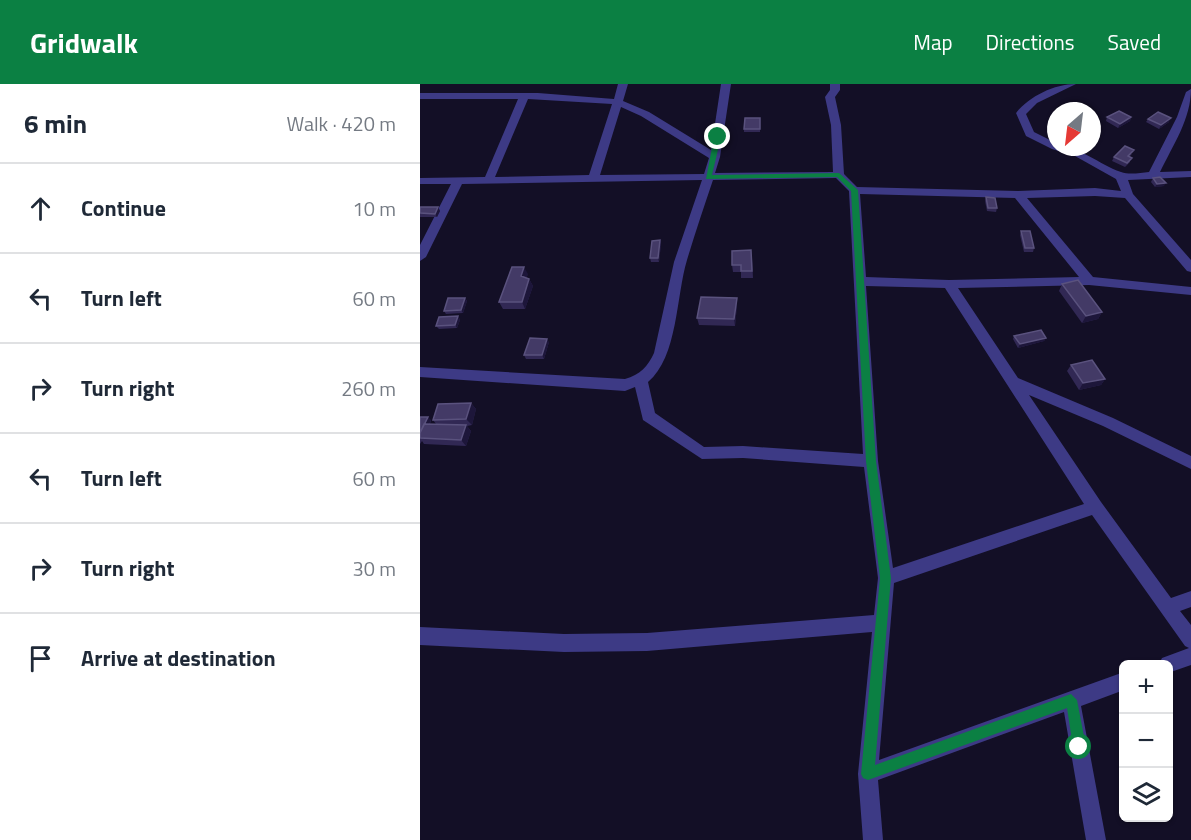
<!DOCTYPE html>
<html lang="en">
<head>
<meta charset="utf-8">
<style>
  :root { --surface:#fff; --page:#f2f2f3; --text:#1f2937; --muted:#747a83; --line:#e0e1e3; --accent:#0b8043 }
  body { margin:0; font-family:"Titillium Web",sans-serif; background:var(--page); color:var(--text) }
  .controls { position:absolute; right:18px; bottom:18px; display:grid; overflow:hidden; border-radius:9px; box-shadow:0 2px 4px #0004 }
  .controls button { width:54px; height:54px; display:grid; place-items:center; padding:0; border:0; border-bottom:2px solid var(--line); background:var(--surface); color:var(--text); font:30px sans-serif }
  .compass { position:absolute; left:627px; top:18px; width:54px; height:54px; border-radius:50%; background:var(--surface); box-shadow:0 2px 4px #0004; rotate:208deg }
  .stop { position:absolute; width:18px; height:18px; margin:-14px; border:4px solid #0b8043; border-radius:50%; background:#fff }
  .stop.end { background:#0b8043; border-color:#fff; box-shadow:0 2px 6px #0008 }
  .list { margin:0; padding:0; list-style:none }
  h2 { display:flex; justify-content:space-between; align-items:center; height:78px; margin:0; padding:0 24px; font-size:26px }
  h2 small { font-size:20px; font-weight:400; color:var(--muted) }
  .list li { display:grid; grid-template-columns:39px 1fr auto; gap:18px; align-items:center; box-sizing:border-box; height:90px; padding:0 24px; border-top:2px solid var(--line) }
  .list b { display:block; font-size:22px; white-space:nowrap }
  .list em { font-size:20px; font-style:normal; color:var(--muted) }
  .icon { flex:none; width:33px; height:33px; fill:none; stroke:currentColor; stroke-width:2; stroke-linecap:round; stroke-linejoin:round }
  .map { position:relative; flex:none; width:771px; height:756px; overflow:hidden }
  header { display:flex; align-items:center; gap:36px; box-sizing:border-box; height:84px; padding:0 30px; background:var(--accent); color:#fff }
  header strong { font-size:28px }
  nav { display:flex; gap:33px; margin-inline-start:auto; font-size:21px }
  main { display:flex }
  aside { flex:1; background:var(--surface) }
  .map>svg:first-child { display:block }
</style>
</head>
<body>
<header>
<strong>Gridwalk</strong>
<nav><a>Map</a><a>Directions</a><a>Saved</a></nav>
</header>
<main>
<aside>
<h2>6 min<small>Walk · 420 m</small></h2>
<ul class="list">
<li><svg class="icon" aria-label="ahead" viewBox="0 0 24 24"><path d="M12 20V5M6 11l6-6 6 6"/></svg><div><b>Continue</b></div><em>10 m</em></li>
<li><svg class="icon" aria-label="left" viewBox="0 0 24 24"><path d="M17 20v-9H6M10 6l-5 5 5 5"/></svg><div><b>Turn left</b></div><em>60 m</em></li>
<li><svg class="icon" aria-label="right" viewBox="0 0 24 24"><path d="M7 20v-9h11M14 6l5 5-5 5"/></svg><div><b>Turn right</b></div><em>260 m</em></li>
<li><svg class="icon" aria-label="left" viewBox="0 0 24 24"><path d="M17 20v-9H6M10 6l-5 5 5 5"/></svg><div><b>Turn left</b></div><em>60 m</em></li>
<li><svg class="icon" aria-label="right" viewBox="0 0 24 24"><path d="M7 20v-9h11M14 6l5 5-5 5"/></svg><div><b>Turn right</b></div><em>30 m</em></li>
<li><svg class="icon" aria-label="arrive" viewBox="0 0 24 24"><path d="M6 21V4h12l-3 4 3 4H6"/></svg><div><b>Arrive at destination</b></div></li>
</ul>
</aside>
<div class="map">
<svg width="771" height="756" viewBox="0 0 771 756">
  <rect width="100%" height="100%" fill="#130f26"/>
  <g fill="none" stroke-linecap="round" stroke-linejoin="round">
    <path fill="#3d3a85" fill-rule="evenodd" d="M198,0H208L203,17L229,28L291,66L301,0H311L300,73L295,89L413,88L411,41L405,13L410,6V0H420V6L415,13L421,41L424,90L437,103L598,107L675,104L701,107L696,95L655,72L632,65L606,52L596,29C610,12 634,0 656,0L617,19L606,30L614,48L636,59V63C662,63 678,80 701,88C709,91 720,89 729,88L757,33L766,8L771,5C771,35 753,61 740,88L771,87V93L708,96L713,110L771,176V188L767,187L705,114L675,112L607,114L673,193L771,203V211L669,201L538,204L598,294L693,334L771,372V385L683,342L609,311L681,418L751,514L771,507V523L760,527L771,541V581L748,589V580H739L742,574L769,564L765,562L672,431L474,499L459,676L704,588V606L661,622L686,756H666L644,628L458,696L463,756H443L438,690L452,548L227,567L144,568L0,561V543L144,550L227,549L454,531L458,494L444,383L323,374L282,375L223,336L215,303L205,307L0,293V283L205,295C220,291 228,282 234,269L254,178L282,96L42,100L6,173L0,177V161L31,100H0V94L65,93L98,15H0V9H118L194,15ZM108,15L192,20L169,91L75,93ZM201,23L221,32L289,74L284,90L180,91ZM416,94L429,107L443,370L323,362L284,363L235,329L228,298C258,273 256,212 267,176C275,149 284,123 293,96ZM440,110L595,114L659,193L529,196L446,193ZM446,202L525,204L664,420L473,484L458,377Z"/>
  </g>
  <path fill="#312854" d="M687,33H711L710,37L698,44L686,37Z
    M340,34V48H324V45Z
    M728,35L749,38L739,45L726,38Z
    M712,70L709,73L710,78L705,83L692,77L694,73Z
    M733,94L744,102L735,103L731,98Z
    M566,113L577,124L576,128L567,127L565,117Z
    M0,123H18L20,127L17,133H0Z
    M601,147L614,164L613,168H604L600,151Z
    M240,156L241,160L239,178H231L230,174Z
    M332,173L333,194H321V188H313L312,181Z
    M108,190L106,194L109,195L113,202L105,225H83L79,218Z
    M642,200L682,228L678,235L662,239L639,207Z
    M45,214L47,217L43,229L26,230L24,227Z
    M317,214V221L315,242L279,241L277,234Z
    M38,232L40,236L37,244L19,245L16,242Z
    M594,252L626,254L624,257L598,264L593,255Z
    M129,258L124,275H106L104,271Z
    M651,281L685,295L681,301L659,306L647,287Z
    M51,319L56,325L52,341L47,342L51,347L46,362L4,360L2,357L0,360V333L11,336L10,340H16L13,336Z"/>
  <path fill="#1d163a" d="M711,33L710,37L698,44L700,40Z
    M751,34L749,38L739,45L741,41Z
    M746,99L744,102L735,103L737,100Z
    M18,123L20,127L17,133L15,130Z
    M240,156L241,160L239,178L238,174Z
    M104,183L108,190L104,199L101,192Z
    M109,195L113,202L105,225L102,218Z
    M45,214L47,217L43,229L41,226Z
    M317,214V221L315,242L314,235Z
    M682,228L678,235L662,239L666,232Z
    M38,232L40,236L37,244L35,241Z
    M626,254L624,257L598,264L600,260Z
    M127,255L129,258L124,275L122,271Z
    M685,295L681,301L659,306L663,299Z
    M51,319L56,325L52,341L46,335Z
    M8,333L11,336L3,354H0Z
    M46,341L51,347L46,362L41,356Z"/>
  <path fill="#433a66" stroke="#5a527e" stroke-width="1.5" d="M699,27L711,33L700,40L687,33Z
    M738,28L751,34L741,41L728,35Z
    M325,34H340V45H324Z
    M705,62L714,66L708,72L712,74L707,79L694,73Z
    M740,93L746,99L737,100L733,94Z
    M566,113L575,114L577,124H568Z
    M0,123H18L15,130L0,129Z
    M601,147H610L614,164H605Z
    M240,156L238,174H230L232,157Z
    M331,166L332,187H321V181H312V167Z
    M92,183H104L101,192L109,195L102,218H79Z
    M658,196L682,228L666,232L642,200Z
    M281,213L317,214L314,235L277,234Z
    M28,214H45L41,226L24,227Z
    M38,232L35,241L16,242L19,233Z
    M621,246L626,254L600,260L594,252Z
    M110,254L127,255L122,271H104Z
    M672,276L685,295L663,299L651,281Z
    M51,319L46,335L13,336L18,320Z
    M0,333H8L0,349Z
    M4,340L46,341L41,356L0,354V349Z"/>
  <path fill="#0b8043" d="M298,51L301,53L292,91L419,89L438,106L456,377L471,494L455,681L651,610L657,616L666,663L664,667L659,669L655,667L653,663L647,624L448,696L443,694L441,690L460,494L446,377L431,107L417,93L286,95L294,53Z"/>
</svg>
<div class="controls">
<button>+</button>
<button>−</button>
<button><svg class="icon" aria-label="layers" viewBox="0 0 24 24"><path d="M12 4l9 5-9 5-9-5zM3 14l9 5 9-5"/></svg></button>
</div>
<svg class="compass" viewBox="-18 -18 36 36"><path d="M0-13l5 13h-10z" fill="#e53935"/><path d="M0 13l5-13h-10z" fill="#747a83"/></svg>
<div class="stop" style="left:659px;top:663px"></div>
<div class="stop end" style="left:298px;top:53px"></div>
</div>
</main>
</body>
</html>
